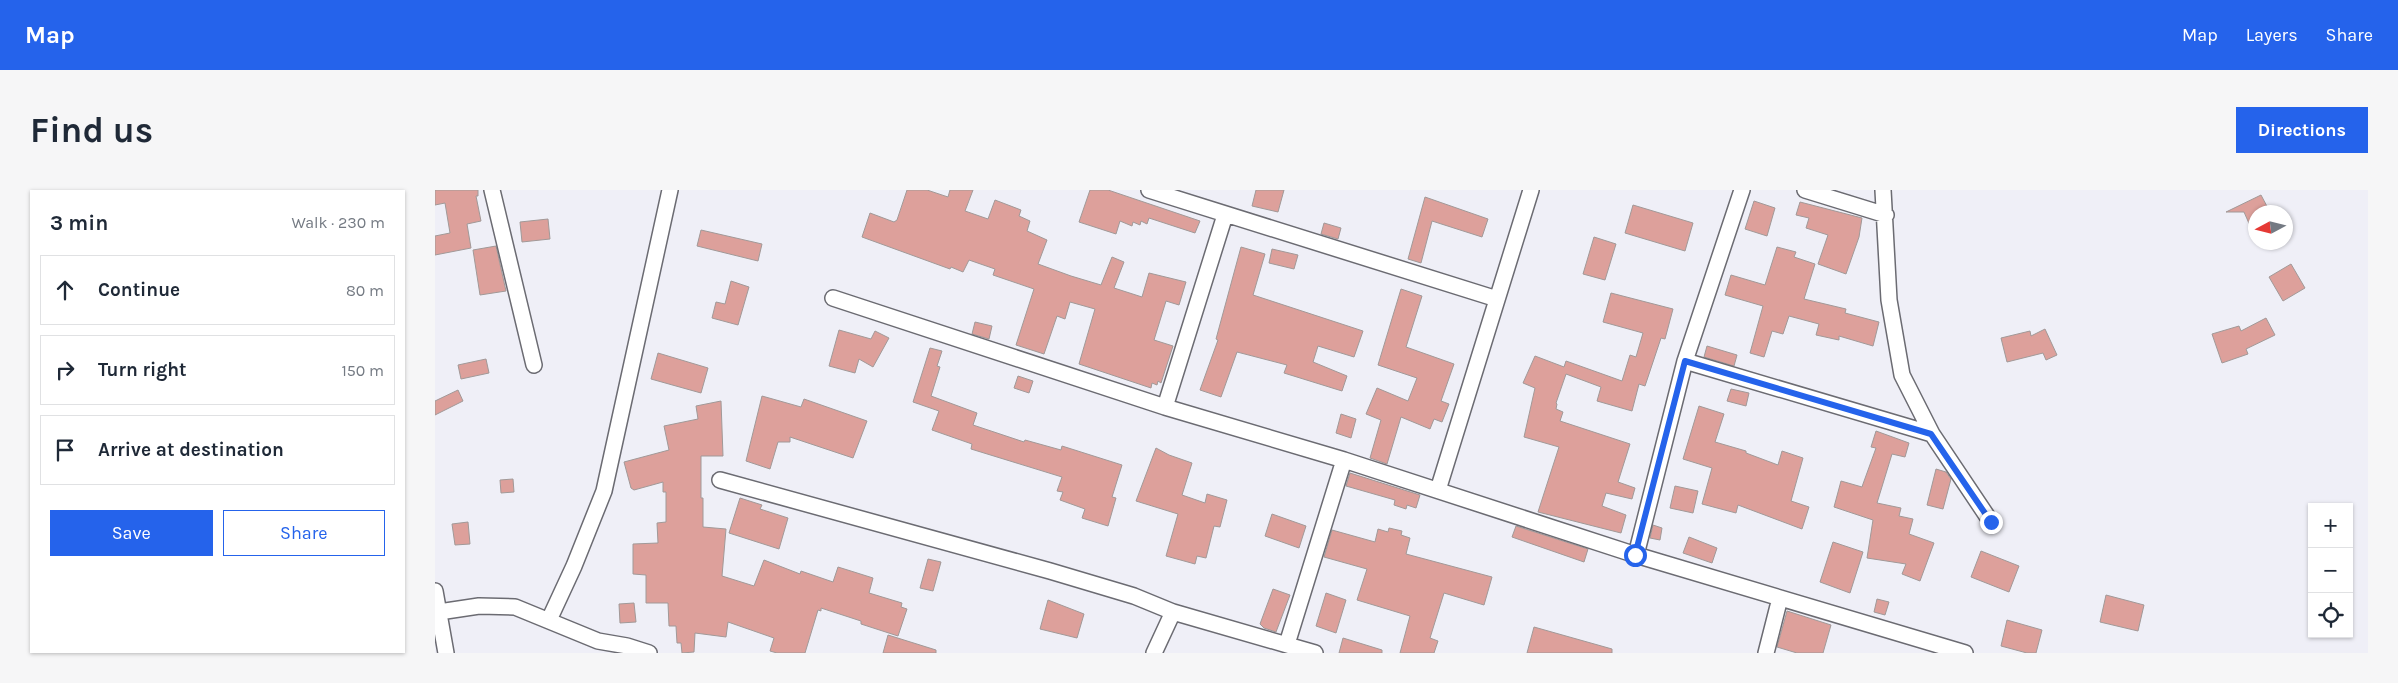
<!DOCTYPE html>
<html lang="en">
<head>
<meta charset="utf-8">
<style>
  :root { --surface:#fff; --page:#f6f6f7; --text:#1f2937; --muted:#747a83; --line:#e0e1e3; --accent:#2563eb }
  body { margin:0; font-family:Karla,sans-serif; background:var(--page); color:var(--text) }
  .controls { position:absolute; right:15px; bottom:15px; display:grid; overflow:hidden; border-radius:0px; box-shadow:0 1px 4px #0004 }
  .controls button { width:45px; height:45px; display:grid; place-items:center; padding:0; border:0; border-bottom:1px solid var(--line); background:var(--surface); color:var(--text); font:25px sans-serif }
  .compass { position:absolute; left:1813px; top:15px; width:45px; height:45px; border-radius:50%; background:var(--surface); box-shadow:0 1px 4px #0004; rotate:263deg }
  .stop { position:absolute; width:15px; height:15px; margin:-11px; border:4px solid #2563eb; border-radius:50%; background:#fff }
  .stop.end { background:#2563eb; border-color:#fff; box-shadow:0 1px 5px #0008 }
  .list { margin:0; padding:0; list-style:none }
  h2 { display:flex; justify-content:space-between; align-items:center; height:65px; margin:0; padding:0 20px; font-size:21px }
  h2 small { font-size:16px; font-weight:400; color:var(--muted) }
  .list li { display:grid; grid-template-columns:32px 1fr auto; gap:15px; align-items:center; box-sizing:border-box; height:70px; margin:0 10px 10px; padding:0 10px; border:1px solid var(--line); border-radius:0px }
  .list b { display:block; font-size:19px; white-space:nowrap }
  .list em { font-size:16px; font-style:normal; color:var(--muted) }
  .actions { display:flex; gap:10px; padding:15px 20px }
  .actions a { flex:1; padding:11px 0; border:1px solid var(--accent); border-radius:0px; text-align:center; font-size:18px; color:var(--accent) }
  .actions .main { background:var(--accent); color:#fff }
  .icon { flex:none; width:28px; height:28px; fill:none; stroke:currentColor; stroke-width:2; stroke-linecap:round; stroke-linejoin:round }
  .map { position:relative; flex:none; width:1933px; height:463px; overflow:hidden; border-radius:0px }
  header { display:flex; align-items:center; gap:30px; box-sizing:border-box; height:70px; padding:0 25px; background:var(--accent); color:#fff }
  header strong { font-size:24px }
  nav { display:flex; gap:28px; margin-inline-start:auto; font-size:18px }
  .intro { display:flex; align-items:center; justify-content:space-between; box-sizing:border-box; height:120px; padding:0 30px }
  h1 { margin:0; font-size:35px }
  .button { padding:12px 22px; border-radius:0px; background:var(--accent); color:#fff; font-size:18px; font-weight:700 }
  main { display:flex; gap:30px; padding:0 30px }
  aside { flex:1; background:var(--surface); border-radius:0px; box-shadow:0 1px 4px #0004 }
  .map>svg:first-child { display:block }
</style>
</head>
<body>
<header>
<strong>Map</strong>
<nav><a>Map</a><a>Layers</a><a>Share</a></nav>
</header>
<div class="intro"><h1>Find us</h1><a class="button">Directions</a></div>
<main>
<aside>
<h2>3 min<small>Walk · 230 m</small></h2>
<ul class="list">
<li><svg class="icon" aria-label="ahead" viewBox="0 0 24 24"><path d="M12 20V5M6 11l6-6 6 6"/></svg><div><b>Continue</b></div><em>80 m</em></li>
<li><svg class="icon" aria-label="right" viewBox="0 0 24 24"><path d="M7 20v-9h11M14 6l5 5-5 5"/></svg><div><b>Turn right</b></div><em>150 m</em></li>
<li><svg class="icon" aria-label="arrive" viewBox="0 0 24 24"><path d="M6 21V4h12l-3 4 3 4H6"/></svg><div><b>Arrive at destination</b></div></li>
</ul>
<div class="actions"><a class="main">Save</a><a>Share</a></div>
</aside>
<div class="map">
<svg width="1933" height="463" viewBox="0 0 1933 463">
  <rect width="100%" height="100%" fill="#efeff7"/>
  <path fill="#dda09b" stroke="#a19998" d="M0,0H43V6H41L46,31L32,34L36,58L0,65V46L15,43L10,13L0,15Z
    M472,0H492L513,7L515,0H538L530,21L553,29L560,10L586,20L584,26L595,31L592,41L612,50L603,74L636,86L666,95L677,67L689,72L679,98L707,107L714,83L751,92L744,115L731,111L719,150L738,156L726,193L723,191L722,195L717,193L716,198L644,174L660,119L635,112L630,129L622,126L609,164L581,155L599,99L558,85L560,79L534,70L528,82L516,77L515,79L427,47L435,23L459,32L462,30Z
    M655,0H673L765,31L760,43L714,28L712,34L706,31L705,35L698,32L697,36L685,31L681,44L644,32Z
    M821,0H849L843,22L817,16Z
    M1826,5L1835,22H1820V47L1809,22H1791Z
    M990,7L1053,29L1047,47L997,31L986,73L973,69Z
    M1319,11L1340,18L1332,46L1310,39Z
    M1365,12L1427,28L1424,47L1411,84L1383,74L1393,45L1371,38L1374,28L1361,25Z
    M1198,15L1258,33L1250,61L1190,43Z
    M113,29L115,49L87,52L85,32Z
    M889,33L906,38L903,49L886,44Z
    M266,40L327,54L323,71L262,56Z
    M1159,47L1181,54L1170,90L1148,84Z
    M61,56L71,101L45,105L38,60Z
    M806,57L830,64L818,105L928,141L919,167L883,156L878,172L912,186L907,201L849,183L852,175L802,162L786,207L765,200L783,150L781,149Z
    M1342,57L1361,62L1359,67L1380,74L1369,109L1411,119L1410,123L1444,132L1438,156L1404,146V150L1381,145L1384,134L1354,126L1348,144L1337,141L1329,167L1315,163L1328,116L1290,105L1296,85L1330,95Z
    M837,59L863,65L859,79L834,73Z
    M1856,74L1870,98L1848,111L1834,87Z
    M296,91L314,97L303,135L277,128L281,112L290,114Z
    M966,99L987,106L971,157L1019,174L1006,211L1014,214L1007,232L999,229L995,239L966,227L952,274L935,268L946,230L931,224L942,198L973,211L982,188L943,175Z
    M1176,103L1238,119L1230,149L1226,148L1210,196L1204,194L1197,221L1162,211L1166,197L1131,184L1121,213L1122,214L1121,219L1128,222L1125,231L1195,254L1183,292L1200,298L1197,309L1171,303L1167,316L1191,325L1186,343L1103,322L1124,257L1089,247L1100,198L1088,193L1100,166L1129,177L1131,171L1187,191L1195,165L1201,167L1208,143L1168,132Z
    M1831,128L1840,145L1811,159L1813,164L1787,173L1777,144L1804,136L1806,141Z
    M540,132L557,136L554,149L537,144Z
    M1610,139L1622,165L1611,170L1608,163L1572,172L1566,148L1595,141L1596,146Z
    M404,140L436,149L440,141L454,148L438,177L424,169L420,183L394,176Z
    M1272,156L1302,165L1299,176L1269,167Z
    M495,158L507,161L502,176L505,177L496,206L542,223L538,235L589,252L590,250L626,260L627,256L687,275L677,307L681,308L673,336L647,328L650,319L625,310L628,302L622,301L627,287L536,259L537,254L497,240L504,221L478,212Z
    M223,163L273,178L266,203L216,189Z
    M51,169L54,183L26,189L23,175Z
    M583,186L598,191L594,203L579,198Z
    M1296,199L1314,203L1311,216L1292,211Z
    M23,200L28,211L0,225V211Z
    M327,206L366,217L369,209L432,231L418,268L355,247V252H343L335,279L311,271Z
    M286,211L288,266H266V308H268V337L291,339L287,386L319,396L329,370L365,384L366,381L398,392L403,377L419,382L438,388L434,403L467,413L466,417L472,419L463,446L426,434V431L386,418V421L383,420L370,463H342L335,461L339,448L293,432L291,447L260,443L259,462L247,463L246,453H242L241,436H234L233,413H211V385L198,384V354L223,353L222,333L231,332V302H228V292L199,300L196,298L189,272L234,260L229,236L263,229L261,216Z
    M1264,216L1289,224L1280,252L1311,261V263L1343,275L1347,261L1368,268L1356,311L1374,317L1367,339L1303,315L1301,323L1267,314L1277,278L1248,269Z
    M906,224L921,229L916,248L901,243Z
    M1441,241L1474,253L1470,267L1457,264L1442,313L1466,318L1464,326L1478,329L1474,344L1499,353L1485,391L1467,384L1471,374L1432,368L1438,330L1399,317L1406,291L1427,297L1428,294L1441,258L1436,257Z
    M721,258L734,265L757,273L747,305L770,313L772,304L792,310L785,337L779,336L771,368L762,366L760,374L731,366L743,324L701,311Z
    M1501,279L1511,282L1516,289L1508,319L1492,315Z
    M915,283L985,305L981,318L972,315L971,319L959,315L960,310L911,296Z
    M78,289L79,302L66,303L65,290Z
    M1240,296L1263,301L1258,323L1235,318Z
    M305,308L327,315L325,319L353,328L344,359L294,343Z
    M837,324L871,336L864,358L830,346Z
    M33,332L35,354L20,355L17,334Z
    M1218,335L1227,338L1225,350L1215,348Z
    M1081,336L1153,359L1149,372L1077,347Z
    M954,338L967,341L966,345L975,348L971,364L1057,387L1049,415L1009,403L995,448L1003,451L999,463H965L975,426L922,410L932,379L889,367L897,340L940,352L943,339L953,342Z
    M1254,347L1282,358L1277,373L1248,363Z
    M1398,352L1428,362L1415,403L1385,392Z
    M1546,361L1584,376L1574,402L1536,387Z
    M493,369L506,372L498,401L485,398Z
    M838,399L855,405L841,442L829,438L825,434Z
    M891,403L911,410L901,443L881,436Z
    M1671,405L1709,415L1703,441L1665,432Z
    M1442,409L1454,412L1450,425L1439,422Z
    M613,410L649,424L642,448L605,439Z
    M199,413L201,432L185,433L184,414Z
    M1352,421L1396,435L1388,463H1362L1342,457Z
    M1572,430L1607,440L1601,463H1592L1566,456Z
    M1099,437L1177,459V463H1092Z
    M453,445L501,460V463H448Z
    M908,448L947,460V463H904Z"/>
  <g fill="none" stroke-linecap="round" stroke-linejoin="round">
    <g stroke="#6b6b72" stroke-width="18">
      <path id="minor" d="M57,0L99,175
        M714,0L1062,109
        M1370,0L1451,25
        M1448,0L1454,110L1467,185L1497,244L1556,332
        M398,108L730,217L909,270L1201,365L1530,463
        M1250,171L1497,244
        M730,217L790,25
        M285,290L615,381L699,406L738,422L880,463
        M1003,300L1096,0
        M1201,365L1250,171L1307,0
        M0,401L11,463
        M4,422L44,416L80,417L163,451L192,456L214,463
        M114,430L139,376L169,301L235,0
        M852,454L909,270
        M719,463L738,422
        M1331,463L1345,408"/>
    </g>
    <use href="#minor" stroke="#fff" stroke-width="15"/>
  </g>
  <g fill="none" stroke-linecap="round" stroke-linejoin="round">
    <path stroke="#2563eb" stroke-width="6" d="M1200,365L1250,171L1496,244L1556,332"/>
  </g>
</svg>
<div class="controls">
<button>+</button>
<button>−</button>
<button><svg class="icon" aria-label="locate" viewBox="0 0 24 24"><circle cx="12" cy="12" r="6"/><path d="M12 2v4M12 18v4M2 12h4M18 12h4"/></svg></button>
</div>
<svg class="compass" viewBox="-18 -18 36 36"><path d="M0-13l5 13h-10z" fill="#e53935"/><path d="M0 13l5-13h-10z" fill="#747a83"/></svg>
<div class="stop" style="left:1200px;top:365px"></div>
<div class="stop end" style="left:1556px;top:332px"></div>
</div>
</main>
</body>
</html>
